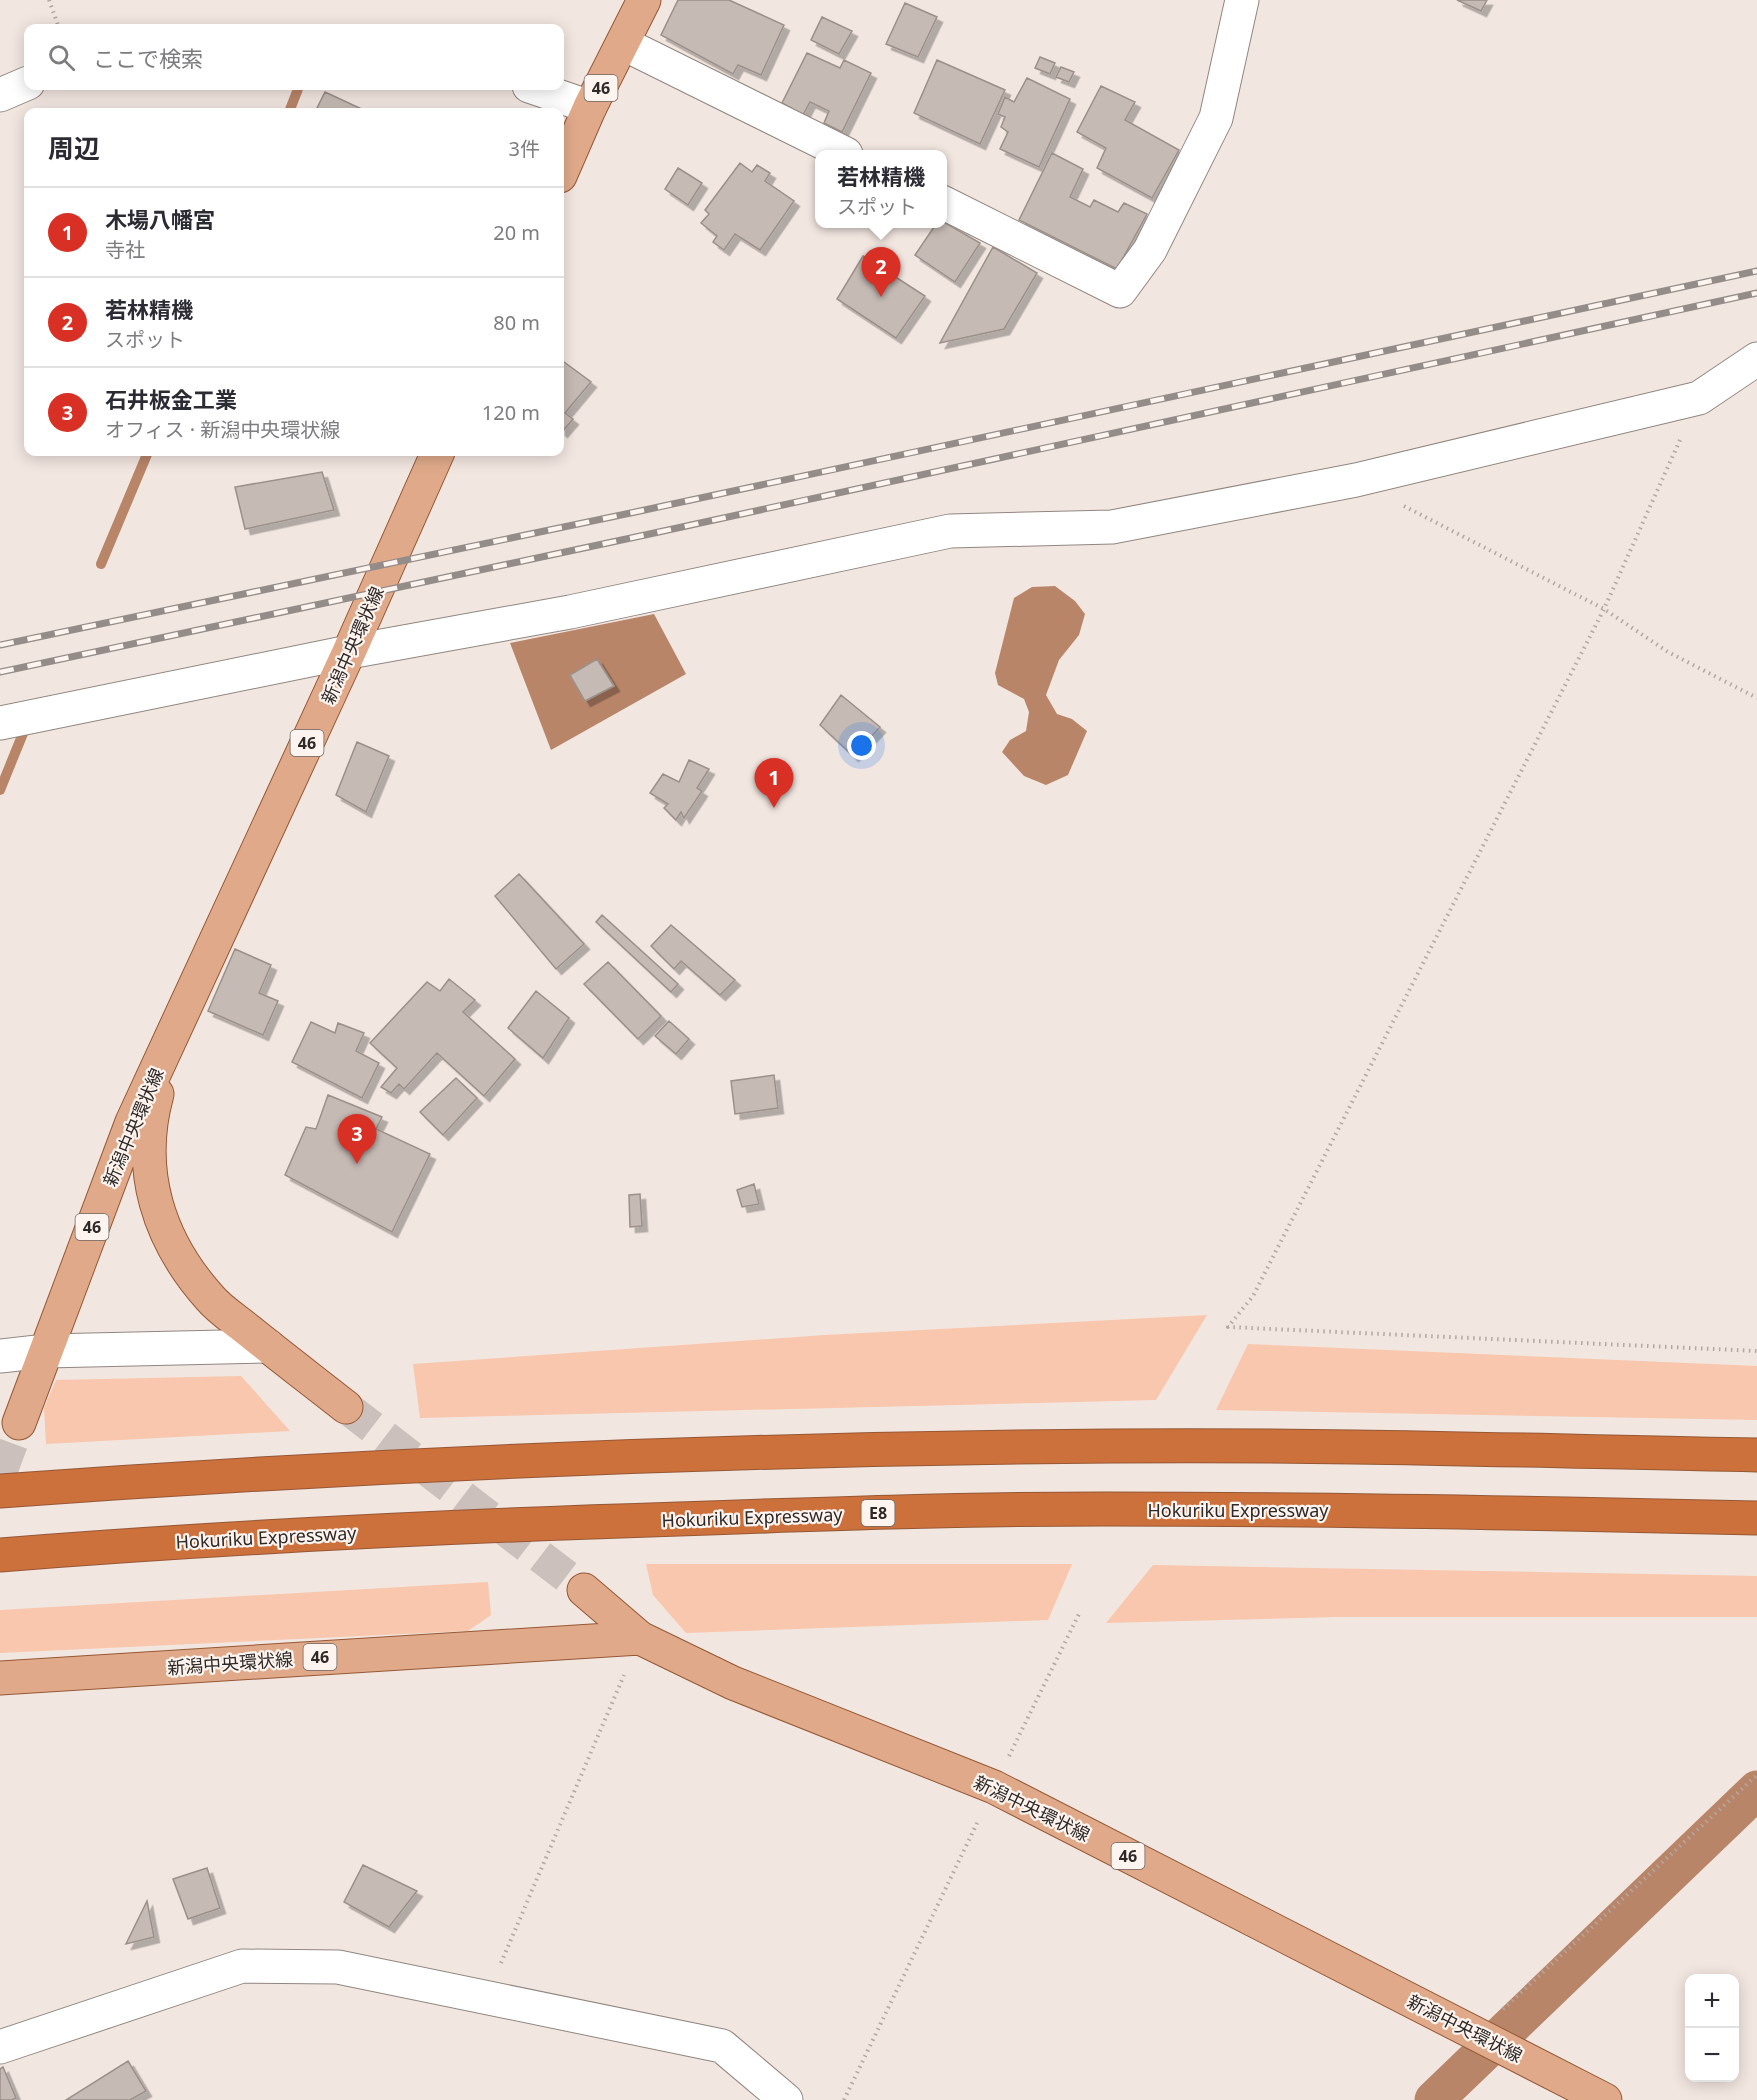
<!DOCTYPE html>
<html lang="ja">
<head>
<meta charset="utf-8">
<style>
  :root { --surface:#fff; --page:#f2f2f3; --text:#2b2b33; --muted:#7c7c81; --line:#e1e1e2; --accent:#d93025 }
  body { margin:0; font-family:"Noto Sans","Noto Sans JP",sans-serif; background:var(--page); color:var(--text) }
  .controls { position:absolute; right:18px; bottom:18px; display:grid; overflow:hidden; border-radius:12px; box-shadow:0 3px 15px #0003 }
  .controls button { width:54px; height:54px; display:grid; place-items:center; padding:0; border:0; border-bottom:2px solid var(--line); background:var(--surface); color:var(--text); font:30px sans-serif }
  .you { position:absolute; left:862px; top:746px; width:21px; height:21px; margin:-15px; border:4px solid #fff; border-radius:50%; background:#1a73e8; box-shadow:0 0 0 9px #1a73e833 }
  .badge { display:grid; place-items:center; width:39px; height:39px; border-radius:50%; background:var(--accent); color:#fff; font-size:20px; font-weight:700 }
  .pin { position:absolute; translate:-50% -50px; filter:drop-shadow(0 2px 3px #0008) }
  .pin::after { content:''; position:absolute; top:32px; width:21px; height:18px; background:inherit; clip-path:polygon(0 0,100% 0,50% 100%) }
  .popup { position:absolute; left:815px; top:150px; width:132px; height:78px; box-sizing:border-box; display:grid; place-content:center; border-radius:12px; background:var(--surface); filter:drop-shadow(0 2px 4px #0005); font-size:20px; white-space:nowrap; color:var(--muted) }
  .popup b { font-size:22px; color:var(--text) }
  .popup::after { content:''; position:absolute; left:50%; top:100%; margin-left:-12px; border:12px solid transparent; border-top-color:var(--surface) }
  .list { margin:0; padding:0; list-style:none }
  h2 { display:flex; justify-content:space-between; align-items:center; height:78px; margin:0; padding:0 24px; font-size:26px }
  h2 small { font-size:20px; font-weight:400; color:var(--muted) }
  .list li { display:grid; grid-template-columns:39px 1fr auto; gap:18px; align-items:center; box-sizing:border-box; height:90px; padding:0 24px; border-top:2px solid var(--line) }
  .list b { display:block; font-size:22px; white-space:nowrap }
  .list p { margin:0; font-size:20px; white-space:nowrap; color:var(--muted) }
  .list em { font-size:20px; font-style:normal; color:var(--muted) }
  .icon { flex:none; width:33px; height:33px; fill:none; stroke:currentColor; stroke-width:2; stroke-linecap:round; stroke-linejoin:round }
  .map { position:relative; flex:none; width:1757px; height:2100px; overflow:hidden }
  .search { position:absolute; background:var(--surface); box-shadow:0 3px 15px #0003; left:24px; top:24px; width:540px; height:66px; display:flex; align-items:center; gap:15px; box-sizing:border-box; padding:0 21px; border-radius:12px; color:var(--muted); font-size:22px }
  .panel { position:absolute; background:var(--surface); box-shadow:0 3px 15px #0003; left:24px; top:108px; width:540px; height:348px; border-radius:12px }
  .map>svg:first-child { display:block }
</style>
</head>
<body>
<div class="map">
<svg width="1757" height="2100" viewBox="0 0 1757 2100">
  <defs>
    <filter id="shadow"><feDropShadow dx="5.5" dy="5.5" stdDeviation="0" flood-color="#0004"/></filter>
  </defs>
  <rect width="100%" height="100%" fill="#f2e6e0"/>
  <path fill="#f8c7ad" d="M1207,1315L1156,1400L420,1418L413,1364L825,1335Z
    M1248,1344L1757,1366V1420L1216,1410Z
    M241,1376L290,1431L46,1444L44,1408L56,1380Z
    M646,1564H1072L1048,1620L686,1633L653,1595Z
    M1153,1565L1757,1576V1617H1337L1106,1623Z
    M488,1582L491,1615L468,1631L0,1653V1610Z"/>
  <path fill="#b98569" d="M1055,586L1075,601L1085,614L1079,635L1059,660L1046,695L1057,714L1072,719L1087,731L1068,775L1046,785L1024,776L1002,752L1010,740L1026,731L1029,712L1024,699L998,685L995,673L1014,598L1032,587Z
    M654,614L686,674L551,750L510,643Z"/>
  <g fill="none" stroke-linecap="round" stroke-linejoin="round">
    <path stroke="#b98569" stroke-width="10" d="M289,112L298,89
      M101,564L148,452
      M0,790L26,726"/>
    <path stroke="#b98569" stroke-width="39" d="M1434,2100L1757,1790"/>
  </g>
  <path fill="#c6bab4" stroke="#9b908a" stroke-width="1.5" filter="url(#shadow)" d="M678,0H729L784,25L761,75L738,65L733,74L661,35Z
    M1457,0H1487L1481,11Z
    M905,3L937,17L918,57L886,44Z
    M822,17L852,31L839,54L811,40Z
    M807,53L840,68L844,60L871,73L842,132L824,123L829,111L810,102L803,115L782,103Z
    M1040,57L1055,63L1050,74L1035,68Z
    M937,60L1005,90L980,144L914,113Z
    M1061,67L1074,72L1069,82L1056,77Z
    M1027,78L1070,99L1039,167L1000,149L1008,132L1001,127L1005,117L998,114L1005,97L1014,102Z
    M1101,86L1135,102L1125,120L1179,150L1152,198L1097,168L1106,148L1077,132Z
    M325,92L368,112H315Z
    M1052,153L1083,169L1070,197L1090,207L1094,200L1118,212L1124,203L1147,214L1117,269L1019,220Z
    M740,163L752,172L757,165L770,173L765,181L794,201L760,250L735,234L724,250L713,242L717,236L701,223L709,214L705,210Z
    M678,168L702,183L688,205L665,189Z
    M942,221L980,243L955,282L915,255L936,224H942Z
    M993,247L1037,273L1004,329L940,343Z
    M863,256L925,296L896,338L837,299Z
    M560,359L591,382L565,413L573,419L562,432L560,430Z
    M322,472L334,510L245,529L235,487Z
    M597,659L614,686L585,701L570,675Z
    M841,695L880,727L853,756L820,725Z
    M357,742L389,756L366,812L336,795Z
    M689,760L709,769L697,788L702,791L684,818L681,812L676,820L664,808L668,804L650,793L663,774L679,782Z
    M519,874L584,944L556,969L495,896Z
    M602,915L678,984L671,992L596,922Z
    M671,925L735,980L720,995L681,961L674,969L651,946Z
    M235,949L271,965L259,993L278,1001L263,1035L208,1011Z
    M608,962L661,1016L638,1039L584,984Z
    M449,979L475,1000L463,1012L515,1059L484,1096L437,1053L404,1089L399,1084L391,1093L381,1087L397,1068L370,1043L427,982L440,991Z
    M536,991L569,1018L543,1058L508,1028Z
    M669,1021L689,1039L676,1054L655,1036Z
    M311,1022L335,1033L338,1023L364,1033L356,1051L379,1063L362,1098L292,1062Z
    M774,1075L778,1108L735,1114L731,1081Z
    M456,1078L477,1098L443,1135L420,1112Z
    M328,1095L382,1117L376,1129L430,1154L392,1232L285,1175L306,1127L316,1129Z
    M754,1184L759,1204L742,1207L737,1190Z
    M640,1194L642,1226L630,1227L629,1195Z
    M363,1865L417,1891L389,1927L344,1902Z
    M207,1868L220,1908L188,1919L173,1879Z
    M147,1901L154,1937L126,1944Z
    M128,2061L146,2091L130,2100H66Z
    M3,2067L16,2098L12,2100H0V2069Z"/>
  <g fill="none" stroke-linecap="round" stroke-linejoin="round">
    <path stroke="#cbc0bb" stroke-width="33" stroke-dasharray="33 16" stroke-linecap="butt" d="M346,1407L584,1590
      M0,1474L19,1423"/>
    <g stroke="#918681" stroke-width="35">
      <path id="minor" d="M624,44L846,154
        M529,86L590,107
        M0,95L28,83
        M942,202L1120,291L1150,250L1216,118L1242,0
        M0,723L349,652L570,612L950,531L1112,527L1356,480L1699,398L1757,359
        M0,1356L46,1351L268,1346
        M0,2047L242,1966L338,1967L722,2046L786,2100"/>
    </g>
    <g stroke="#955835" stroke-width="35">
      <path id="major" d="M560,176L590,107L644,0
        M157,1094C136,1170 158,1240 210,1298C220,1310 236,1320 248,1330C280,1356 313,1381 346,1407
        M19,1423L132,1122L349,652L438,452
        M584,1590L640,1638L733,1683L994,1787L1605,2100
        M0,1678L640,1638"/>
    </g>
    <g stroke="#955835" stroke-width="35">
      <path id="highway" d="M0,1491C370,1464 741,1449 1112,1446C1327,1444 1542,1451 1757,1455
        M0,1555C226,1537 453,1526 679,1519C820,1514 962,1509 1103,1509C1321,1509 1539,1513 1757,1518"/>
    </g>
    <path stroke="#b2a8a3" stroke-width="4" stroke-dasharray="1.5 4.5" stroke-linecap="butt" d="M49,0L59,28
      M1680,440L1604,609L1253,1296L1228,1327L1757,1351
      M1404,506L1604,609L1668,652L1757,698
      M1009,1756L1079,1614
      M501,1963L624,1675
      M1503,2009L1757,1775
      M844,2100L979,1819"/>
    <use href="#minor" stroke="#fff" stroke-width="33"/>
    <use href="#major" stroke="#e0aa8a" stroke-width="33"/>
    <use href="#highway" stroke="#cc713c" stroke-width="33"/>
    <g stroke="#948c88" stroke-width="7">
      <path id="rail" d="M0,645L640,511L1757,271
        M0,672L645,535L1757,293"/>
    </g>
    <use href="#rail" stroke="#fdf4ef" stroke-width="4.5" stroke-dasharray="14" stroke-linecap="butt"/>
  </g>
  <g text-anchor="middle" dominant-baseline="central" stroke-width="4.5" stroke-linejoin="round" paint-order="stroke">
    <g fill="#fdf4ef" stroke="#6c6663" stroke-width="1.5">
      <rect x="584.5" y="75" width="33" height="26" rx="4.5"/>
      <rect x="290.5" y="730" width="33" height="26" rx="4.5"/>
      <rect x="75.5" y="1214" width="33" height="26" rx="4.5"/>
      <rect x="861.5" y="1500" width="33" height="26" rx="4.5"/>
      <rect x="303.5" y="1644" width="33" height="26" rx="4.5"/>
      <rect x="1111.5" y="1843" width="33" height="26" rx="4.5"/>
    </g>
    <g font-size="16" font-weight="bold" fill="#2e2927">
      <text x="601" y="88">46</text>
      <text x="307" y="743">46</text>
      <text x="92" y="1227">46</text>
      <text x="878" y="1513">E8</text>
      <text x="320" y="1657">46</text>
      <text x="1128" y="1856">46</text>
    </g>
    <g font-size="18" fill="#2e2927" stroke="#fdf4ef">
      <text transform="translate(352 645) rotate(-66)">新潟中央環状線</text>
      <text transform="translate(133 1127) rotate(-67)">新潟中央環状線</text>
      <text x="1238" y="1510">Hokuriku Expressway</text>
      <text transform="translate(752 1517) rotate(-2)">Hokuriku Expressway</text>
      <text transform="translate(266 1537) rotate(-3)">Hokuriku Expressway</text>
      <text transform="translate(230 1663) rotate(-4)">新潟中央環状線</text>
      <text transform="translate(1032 1808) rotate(26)">新潟中央環状線</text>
      <text transform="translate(1465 2028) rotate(27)">新潟中央環状線</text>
    </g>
  </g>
</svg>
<div class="controls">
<button>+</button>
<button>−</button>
</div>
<div class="you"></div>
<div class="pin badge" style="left:774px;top:808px">1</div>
<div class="pin badge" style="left:881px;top:297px">2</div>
<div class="popup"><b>若林精機</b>スポット</div>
<div class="pin badge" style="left:357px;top:1164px">3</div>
<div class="search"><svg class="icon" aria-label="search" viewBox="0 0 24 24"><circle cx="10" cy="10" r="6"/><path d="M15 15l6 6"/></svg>ここで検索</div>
<section class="panel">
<h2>周辺<small>3件</small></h2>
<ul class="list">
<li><span class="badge">1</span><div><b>木場八幡宮</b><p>寺社</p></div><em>20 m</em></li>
<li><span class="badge">2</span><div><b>若林精機</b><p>スポット</p></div><em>80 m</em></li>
<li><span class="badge">3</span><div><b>石井板金工業</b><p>オフィス · 新潟中央環状線</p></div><em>120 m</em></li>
</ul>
</section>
</div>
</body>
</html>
